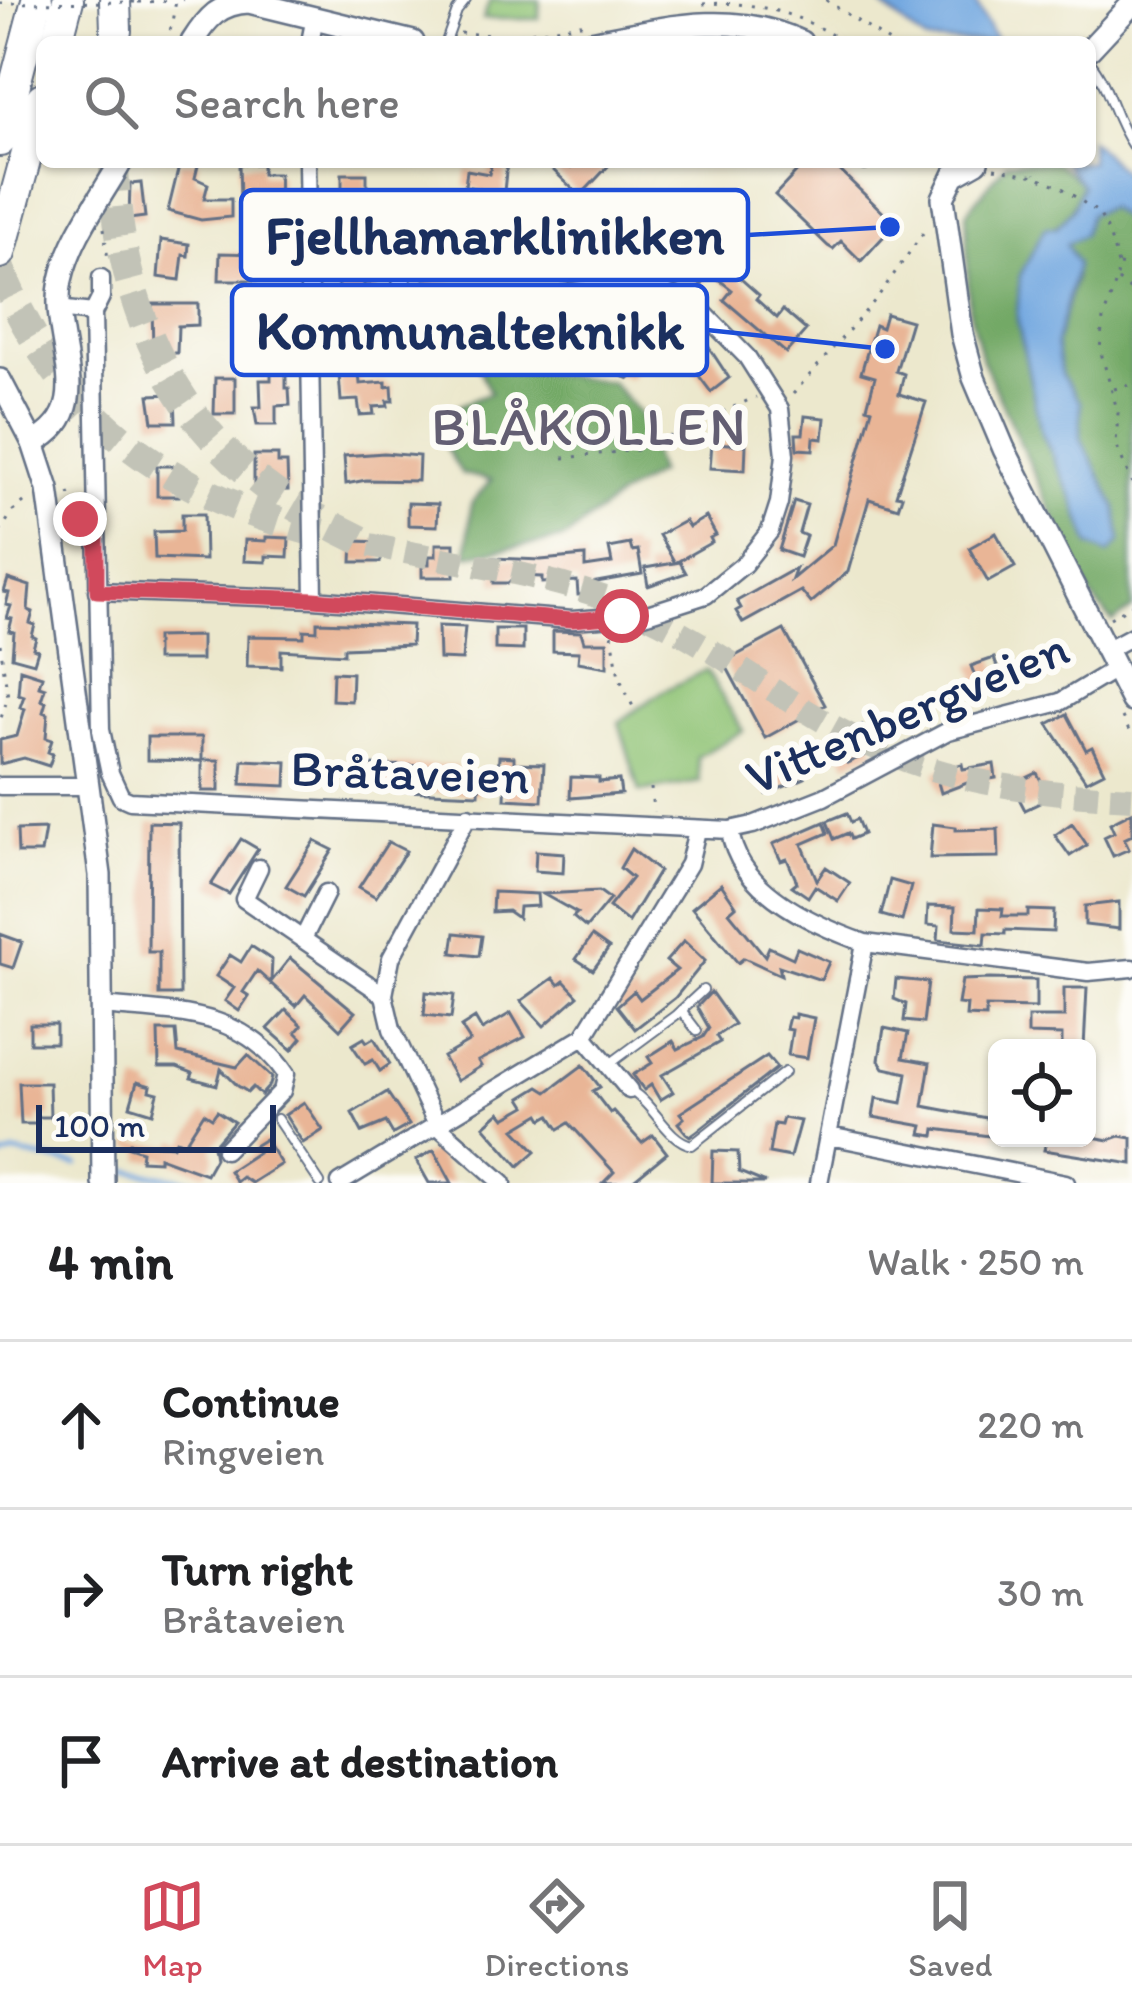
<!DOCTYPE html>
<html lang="en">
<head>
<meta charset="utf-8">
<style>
  :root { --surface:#fff; --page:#f6f6f6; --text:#202124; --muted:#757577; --line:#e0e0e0; --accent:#d1495b }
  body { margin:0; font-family:Itim,sans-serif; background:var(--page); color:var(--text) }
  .controls { position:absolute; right:36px; bottom:36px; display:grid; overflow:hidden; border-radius:18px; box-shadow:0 3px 9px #0004 }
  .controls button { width:108px; height:108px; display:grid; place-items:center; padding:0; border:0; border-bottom:3px solid var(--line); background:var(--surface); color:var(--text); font:60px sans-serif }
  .scale { position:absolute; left:36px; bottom:30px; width:240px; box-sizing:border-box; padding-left:12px; border:6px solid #1b2f5e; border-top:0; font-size:33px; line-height:42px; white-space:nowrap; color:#1b2f5e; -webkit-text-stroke:9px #fdfcf7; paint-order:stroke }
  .stop { position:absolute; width:36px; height:36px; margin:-27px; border:9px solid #d1495b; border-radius:50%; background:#fff }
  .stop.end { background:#d1495b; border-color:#fff; box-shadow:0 3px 12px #0008 }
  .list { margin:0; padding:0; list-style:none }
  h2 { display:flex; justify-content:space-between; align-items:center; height:156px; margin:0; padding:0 48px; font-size:51px }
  h2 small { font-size:39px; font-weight:400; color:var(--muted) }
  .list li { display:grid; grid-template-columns:78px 1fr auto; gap:36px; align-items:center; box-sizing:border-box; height:168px; padding:0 48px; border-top:3px solid var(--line) }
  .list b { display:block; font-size:45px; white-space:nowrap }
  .list p { margin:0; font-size:39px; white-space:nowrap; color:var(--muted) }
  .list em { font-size:39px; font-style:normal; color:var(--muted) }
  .icon { flex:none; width:66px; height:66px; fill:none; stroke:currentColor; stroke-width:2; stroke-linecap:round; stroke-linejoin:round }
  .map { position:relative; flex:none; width:1132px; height:1183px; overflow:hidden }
  .search { position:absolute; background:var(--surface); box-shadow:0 3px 9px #0004; left:36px; right:36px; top:36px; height:132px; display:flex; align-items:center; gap:30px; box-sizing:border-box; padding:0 42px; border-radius:18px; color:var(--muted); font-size:45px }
  .sheet { height:660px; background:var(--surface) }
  nav { display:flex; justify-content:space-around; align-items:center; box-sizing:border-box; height:168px; border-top:3px solid var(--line); background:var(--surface); font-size:33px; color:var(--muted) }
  nav a { display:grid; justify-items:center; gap:6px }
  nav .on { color:var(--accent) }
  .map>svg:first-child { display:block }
</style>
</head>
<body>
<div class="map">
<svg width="1132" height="1183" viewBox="0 0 1132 1183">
  <rect width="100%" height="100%" fill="#fdfcf7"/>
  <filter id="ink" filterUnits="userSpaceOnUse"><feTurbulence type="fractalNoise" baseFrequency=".00833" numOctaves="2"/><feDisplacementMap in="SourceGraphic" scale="24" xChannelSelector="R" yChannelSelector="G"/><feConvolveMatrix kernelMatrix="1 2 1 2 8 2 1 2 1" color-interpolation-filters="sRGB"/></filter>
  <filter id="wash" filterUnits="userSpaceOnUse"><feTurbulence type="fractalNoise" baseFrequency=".004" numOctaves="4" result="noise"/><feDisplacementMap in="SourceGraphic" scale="48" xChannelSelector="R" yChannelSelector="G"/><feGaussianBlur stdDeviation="2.7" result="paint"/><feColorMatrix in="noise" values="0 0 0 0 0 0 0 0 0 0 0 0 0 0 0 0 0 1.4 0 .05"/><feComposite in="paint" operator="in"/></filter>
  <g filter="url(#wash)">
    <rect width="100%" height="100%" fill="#ece8cd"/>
    <path fill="#8fc375" stroke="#55796a" stroke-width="3" d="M490,0H540L539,19H483Z
      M706,670L743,731L697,757L700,782L640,792L619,722L663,691Z"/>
    <path fill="#73a966" stroke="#476c62" stroke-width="3" d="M1007,162H1055L1082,184C1075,204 1066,226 1043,231L1020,276L1017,318L1041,431L1074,501L1090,545L1116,507L1081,439L1080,402L1061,374L1056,344L1075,278L1073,255L1065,244L1090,214L1109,207L1132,226V609L1113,622L1090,595L982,360L969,307L966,213Z
      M477,364L611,382L639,413L658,473L617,498L564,539L467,555L471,504L491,480L462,474L446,448L455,407L490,393Z"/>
    <path fill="#73a8e0" stroke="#476c9f" stroke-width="3" d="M875,0H974L997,42H926Z
      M1090,140L1132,181V226L1108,207L1090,214L1083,235L1066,244L1077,264L1056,343L1061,374L1080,402L1081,439L1116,507L1121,541L1109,554L1090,545L1074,500L1041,431L1017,318L1020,276L1043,231L1047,227L1056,228L1073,209L1082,185L1064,162H1090Z"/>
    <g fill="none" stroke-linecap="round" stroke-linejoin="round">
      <path stroke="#73a8e0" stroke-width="4.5" d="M0,1158L16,1153L78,1165
        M123,1170L207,1183"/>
    </g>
    <g id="blocks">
      <path fill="#e9b596" d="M180,162H199L195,178L208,184L204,199H231V217L201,220L168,211Z
        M492,162H507L502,211L509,212L506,239L486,236L488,221L475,220L479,189L465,186L467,170L489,174Z
        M545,162H565L571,168L577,162H612L580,196Z
        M806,162H831L895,224L861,261L841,241L833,249L828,246L775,195Z
        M239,164H262V174H279V194L240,200Z
        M342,174H367V204L342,200Z
        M141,183L145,217L129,219L130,184Z
        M690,234L733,245L727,260L744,273L740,278L759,295L756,299L777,318L783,310L806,330L786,353L724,300L732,290L708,271L702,285L677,269Z
        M161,240L189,244L188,256L183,255L180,280L158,277Z
        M258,244H281L283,280H219L220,253L258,254Z
        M338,272H364V286H376V330L359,331V312H338Z
        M425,281L453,284L449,353L408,347L414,288L424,289Z
        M152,304H198V325L178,326L177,353H153Z
        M286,305V388H289L290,405L276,406V425H257L254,407H261L260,380H271V354L254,355L257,313H261V306Z
        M642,310L687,326L702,337L729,378L711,392L684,356L691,351L663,331L654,343L649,341L630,379L605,369L620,341L629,344Z
        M886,314L911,321L896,371L904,374L899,394L926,402L896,495L902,496L898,508L869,499L848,572L811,603L801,591L743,623L736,611L741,608L737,601L796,568L792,579L833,545L872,409L867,407L875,377L861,373L875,325L882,328Z
        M359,373L360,384L386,382V387L392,386L393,401H387L388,406L373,407L374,414L360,415L358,400L341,401L339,374Z
        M215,378H235V414H214Z
        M175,394L176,422H153L149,395Z
        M805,416L825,418L823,439L814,438L813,450L797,449L796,434H803Z
        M712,443L746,445L745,470L710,468Z
        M384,453L419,456L418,481L366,480L346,484L344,456Z
        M254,455H278V463H287L288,490L254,491Z
        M157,466H179V496H157Z
        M794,501L807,505L799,533L806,536L799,557L779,550Z
        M408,503L438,504L437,526L408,525Z
        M182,514H204L205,560L155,558L154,532L182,531Z
        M706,517L716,535L710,538L712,542L675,563L659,535L685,521L689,527Z
        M996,533L1015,567L988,582L969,548Z
        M266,537L289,538L288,557L266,556V562L244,561L245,540L266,541Z
        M353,541L383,542V557L380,562H352Z
        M436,544H454V577H422V564H429V556H436Z
        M630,544L632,551L638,550L642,574L591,583L592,594L578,595L577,581L542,583V577L515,576L508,583H494V558L541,560L585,556V567L612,563L609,548Z
        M680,562L686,573L648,586L645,568Z
        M8,579L30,586L28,610L33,612L30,623L35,625L32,636L36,638L33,648L38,650L34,663L12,657L14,632L9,631L12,619L7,618L11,606L6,605L9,593L4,592Z
        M317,622L412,625L411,645L344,648V654L281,650V667L247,666L248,636L304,637V630L317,631Z
        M438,626L465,627L462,660L439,659Z
        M495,629H523V650L495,649Z
        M784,630L825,705L765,738L724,662Z
        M553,631L581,632L584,642H607V667L578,662L579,652L553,651Z
        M201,636V660H156V637Z
        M994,658L1001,679L979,687L971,666Z
        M20,669L42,676L39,686L45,688L41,700L46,702L43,712L48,714L46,738L52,740L48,752L53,754L49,766L24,758L0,764V740L17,736L25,709L20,707L24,696L18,694Z
        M333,672L352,673L351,701L332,700Z
        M1067,714L1086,750L1092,747L1104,772L1086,781L1048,724Z
        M862,725L876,750L847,763L834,741Z
        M147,737H202V760H219V791H202V761L147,760Z
        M499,756L514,757V763L544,764L542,801L505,799L506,776H498Z
        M784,756L787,762L796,758L805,778L767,794L763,777L775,767L773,761Z
        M243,760L287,762L286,786L241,784Z
        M962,764L963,769L994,764L996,778L967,783L941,793L935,772Z
        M357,765L457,766V773H480L479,794L356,789Z
        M1037,773L1050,798L1025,810L1012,785Z
        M571,777L599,778V782L619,780L621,794L570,798Z
        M1132,812V835L1124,839L1129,849L1113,856L1104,837L1114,832L1110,823Z
        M847,813L851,822L857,819L863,834L851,839L848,833L834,839L827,821Z
        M149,822L179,823L180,995H159V952H148Z
        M824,822L828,833L802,844L817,880L826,867L850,883L838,901L815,886L808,897L792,886L797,882L787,859L781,861L773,844Z
        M1072,823L1087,845L1070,856L1055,835Z
        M933,824L956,827V830L998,829L999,857L930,858Z
        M45,829L41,853H18L17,830Z
        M241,839L258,849L229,894L211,885Z
        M315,841L333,850L304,896L286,886Z
        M388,842L406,851L376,897L359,887Z
        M631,849L659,871L628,922L609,907L632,878L620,868Z
        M536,851L564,853L563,873L535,871Z
        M890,880L911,886L902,921L881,915Z
        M721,884L736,906L729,912L765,956L769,947L793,958L797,948L829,962L821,980L779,966L781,975L744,958L738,963L692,908Z
        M599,891L610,899L586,928L573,917L577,913L543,894Z
        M493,892L537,894L538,906L519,907L518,918L508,911L492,912Z
        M1119,902V929L1085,925V906Z
        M928,906L955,907L954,929L978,930L979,908L1003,909L1002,916H1028V910L1054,911L1053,932L1005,930V934L986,933L985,945L938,940L939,926L927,925Z
        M455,933L482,936L479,956L452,953Z
        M0,934L22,942L13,968L0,964Z
        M592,936L609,948L593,970L576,959Z
        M684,941L705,961L675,998L635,1029L617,1006L634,991L640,999L677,970L666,961Z
        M251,946L272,960L271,982L290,958L355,1012L340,1029L305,995L296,1006L257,971L243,992L249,996L239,1011L225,1001L234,988L216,976L230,955L241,962Z
        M553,978L559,985L564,981L578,996L544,1026L521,1001Z
        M896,979L928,982L923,1023L904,1021L906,1004L894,999Z
        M990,979L1036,980V1008L986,1007V1017L966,1016L967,1005L958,1004L962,980Z
        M1064,988H1087L1084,1048H1062V1035L1028,1034V1017H1064Z
        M426,992L454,995L451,1018L424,1015Z
        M711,992L734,1024L716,1036L720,1042L662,1075L673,1092L660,1100L651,1085L644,1090L633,1075L652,1063L648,1057L673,1041L678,1049L703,1037L709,1028L697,1007Z
        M286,1010L302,1025L296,1032L302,1038L292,1050L268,1029Z
        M511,1013L525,1037L478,1061L481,1066L457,1081L443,1057L470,1041L461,1027L475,1018L482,1030Z
        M795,1014L814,1018L807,1058L788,1055L792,1030L786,1029L789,1017L795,1018Z
        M30,1024H56V1043H30Z
        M884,1028L908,1033L903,1058L930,1063L923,1106L997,1120V1137L935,1129L934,1136L921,1134L923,1126L873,1117L876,1098L902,1103L907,1073L884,1068L879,1060Z
        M158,1031H176L178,1053L237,1067L248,1055L272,1077L270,1085L261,1095L253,1087L248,1092L238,1086L221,1069L217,1085L191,1078L193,1073L177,1067H159Z
        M364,1038L367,1042L374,1038L390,1064L380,1071L373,1060L365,1064L352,1045Z
        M767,1056L777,1068L697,1131L690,1136L686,1133L678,1123L684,1118L680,1113Z
        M583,1065L600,1087L593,1091L610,1113L613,1111L642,1143L653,1135L667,1153L630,1183H603L614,1172L569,1123L559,1129L550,1115L543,1119L540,1114L515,1129L536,1151L519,1166L484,1126L500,1112L505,1118L526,1106L521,1098L539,1087L547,1092Z
        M137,1082L151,1086L150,1091L158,1093L153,1113L130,1106Z
        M19,1083H49L50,1117H38V1124H21Z
        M387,1092L409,1125L393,1134L386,1122L362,1132L352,1113Z
        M304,1102L323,1130L303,1143L285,1115Z
        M217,1111L234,1122L213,1146L215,1158L206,1174L159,1157V1161L141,1160L142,1151L129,1147L130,1143L173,1146L176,1140L185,1143L204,1113L212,1118Z
        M783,1118L800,1121L790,1157L769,1153L774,1124L781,1125Z
        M1087,1136L1109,1140L1120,1136L1132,1138V1164L1044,1150L1047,1138Z
        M265,1139L281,1164L251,1183L242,1177L236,1182L229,1171L258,1152L254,1146Z
        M434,1150L452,1183H429L416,1160Z
        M713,1151L738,1152L739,1172L766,1183H712Z"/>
    </g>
  </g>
  <g filter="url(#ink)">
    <use href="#blocks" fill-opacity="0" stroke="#647085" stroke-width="3"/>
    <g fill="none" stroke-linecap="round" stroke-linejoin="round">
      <path stroke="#c2c3b7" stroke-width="24" stroke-dasharray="24 12" stroke-linecap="butt" d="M370,545C461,564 560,575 645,614C717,648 779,699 849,735C940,783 1032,793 1132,798"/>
      <path stroke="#c2c3b7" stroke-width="30" stroke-dasharray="30 15" stroke-linecap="butt" d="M114,162C116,288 162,408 265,486C297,511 335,526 370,545
        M0,269C60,419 170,496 323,534"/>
      <g stroke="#647085" stroke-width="12">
        <path id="service" d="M446,42L457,11L466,0
          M1090,62C1110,87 1113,118 1132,145
          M865,166L869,162
          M681,1010L697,1031
          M611,1063L676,1015L703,990
          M631,1091C654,1104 667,1140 692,1145L785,1072
          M277,1119L320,1183"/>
      </g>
      <g stroke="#647085" stroke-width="21">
        <path id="minor" d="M310,42L315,17
          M307,162L314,599
          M101,278V297L93,313L101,730L110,773L121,797L130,801L730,830L753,825L824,797L948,731L1060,702L1115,669
          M58,309L93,313
          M395,345L405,250
          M97,591L314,599L572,620L644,615L706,595L744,564L770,531L779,503L785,455L780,409L747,357L696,305L644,284L309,236
          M1106,650L1132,636
          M0,786H90
          M468,816L391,958L384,995L392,1029L437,1125L503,1183
          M730,830C737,891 814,925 865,943L1088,972L1132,968
          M259,868L244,899L384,995
          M303,939L326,893
          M101,1006C172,1013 241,1008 286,1074L282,1091L225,1150
          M584,1036L629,1090
          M829,1136L1066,1183
          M340,1183L584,1036L689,864L697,830
          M819,1183L865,943"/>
      </g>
      <g stroke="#647085" stroke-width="26">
        <path id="tertiary" d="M192,42C207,18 220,3 249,2L413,42
          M591,42C663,28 732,9 801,42
          M33,443C102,408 48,340 61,280C70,238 100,199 121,162"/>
      </g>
      <g stroke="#647085" stroke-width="26">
        <path id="secondary" d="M1090,49L1132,4
          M954,175L943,198L962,334L974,378L1004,449L1132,701
          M954,175L977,162
          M0,380L33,443L48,489L100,875L103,1183"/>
      </g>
      <g stroke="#647085" stroke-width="34">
        <path id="motorway" d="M115,0L116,31
          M57,42L68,0
          M0,141L37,0
          M0,253L42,98"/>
      </g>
      <path stroke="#647085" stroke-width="3" stroke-dasharray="3 9" stroke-linecap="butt" d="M826,0L889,42
        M138,2L174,1
        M703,4C753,0 802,14 843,42
        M460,33L505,36L587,23
        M168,42L176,1L183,0
        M1032,162L1035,174
        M994,168L1035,176L1059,186L1099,213L1109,233L1118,265L1117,279L1103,319L1100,349L1118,413L1116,444L1132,483
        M104,228L108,260
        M1119,265L1132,267
        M1118,280L1132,291
        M1114,389L1132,384
        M793,394L877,298L926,229
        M563,458L637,450L756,397
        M69,493L79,517
        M0,532L13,511L30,497
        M1110,618L1132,605
        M612,634L619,677L635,711
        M0,644L8,697L0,721
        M1122,717L1132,737
        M651,788L653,812"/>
      <use href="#service" stroke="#fff" stroke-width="8"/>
      <use href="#minor" stroke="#fff" stroke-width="16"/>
      <use href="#tertiary" stroke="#fff" stroke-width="21"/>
      <use href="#secondary" stroke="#fff" stroke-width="21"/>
      <use href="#motorway" stroke="#fff" stroke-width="30"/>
      <path stroke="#647085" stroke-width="3" stroke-dasharray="3 9" stroke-linecap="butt" d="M0,3L138,2"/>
    </g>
  </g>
  <g fill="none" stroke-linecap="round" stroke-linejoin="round" filter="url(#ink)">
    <path stroke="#d1495b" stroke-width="15" d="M80,519L85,532L97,540V591L314,599L572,620L622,616"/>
  </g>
  <g text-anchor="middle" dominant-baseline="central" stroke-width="12" stroke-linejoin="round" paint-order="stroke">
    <g font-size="51" fill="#1b2f5e" stroke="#fdfcf7">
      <text transform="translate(907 712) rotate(-23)">Vittenbergveien</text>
      <text transform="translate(410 772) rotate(2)">Bråtaveien</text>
    </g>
    <g font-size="54" letter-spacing="3" fill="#635e72" stroke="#fdfcf7">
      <text x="590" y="426">BLÅKOLLEN</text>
    </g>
  </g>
  <path fill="none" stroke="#1d4ed8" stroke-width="4.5" d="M890 227L748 235M885 349L707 330"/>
  <g fill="#1d4ed8" stroke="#fdfcf7" stroke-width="4.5">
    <circle cx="890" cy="227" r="12"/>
    <circle cx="885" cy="349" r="12"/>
  </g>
  <g fill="#fdfcf7" stroke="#1d4ed8" stroke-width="4.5">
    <rect x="241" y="190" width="507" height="90" rx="12"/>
    <rect x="232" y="285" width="475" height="90" rx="12"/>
  </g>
  <g font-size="54" text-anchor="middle" font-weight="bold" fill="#1b2f5e">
    <text x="495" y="254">Fjellhamarklinikken</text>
    <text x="470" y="349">Kommunalteknikk</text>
  </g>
</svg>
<div class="controls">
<button><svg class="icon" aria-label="locate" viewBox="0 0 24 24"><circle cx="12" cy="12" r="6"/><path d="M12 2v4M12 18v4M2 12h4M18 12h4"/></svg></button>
</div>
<div class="scale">100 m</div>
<div class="stop" style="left:622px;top:616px"></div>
<div class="stop end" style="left:80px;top:519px"></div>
<div class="search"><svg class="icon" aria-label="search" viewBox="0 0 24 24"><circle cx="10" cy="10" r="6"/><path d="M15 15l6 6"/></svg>Search here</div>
</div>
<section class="sheet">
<h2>4 min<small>Walk · 250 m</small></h2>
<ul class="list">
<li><svg class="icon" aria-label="ahead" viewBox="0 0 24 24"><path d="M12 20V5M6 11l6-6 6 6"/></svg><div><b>Continue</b><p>Ringveien</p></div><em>220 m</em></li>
<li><svg class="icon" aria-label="right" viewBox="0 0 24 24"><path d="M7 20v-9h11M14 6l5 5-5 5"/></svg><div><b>Turn right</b><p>Bråtaveien</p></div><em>30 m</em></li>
<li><svg class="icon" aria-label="arrive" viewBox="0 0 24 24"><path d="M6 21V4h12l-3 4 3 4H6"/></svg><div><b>Arrive at destination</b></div></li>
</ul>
</section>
<nav>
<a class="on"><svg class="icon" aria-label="map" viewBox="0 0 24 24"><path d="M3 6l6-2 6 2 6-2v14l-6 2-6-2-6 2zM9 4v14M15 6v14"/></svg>Map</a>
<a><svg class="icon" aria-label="directions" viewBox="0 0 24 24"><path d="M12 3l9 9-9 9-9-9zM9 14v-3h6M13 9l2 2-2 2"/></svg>Directions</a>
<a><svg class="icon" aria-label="saved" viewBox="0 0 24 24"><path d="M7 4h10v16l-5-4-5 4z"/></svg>Saved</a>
</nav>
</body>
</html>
